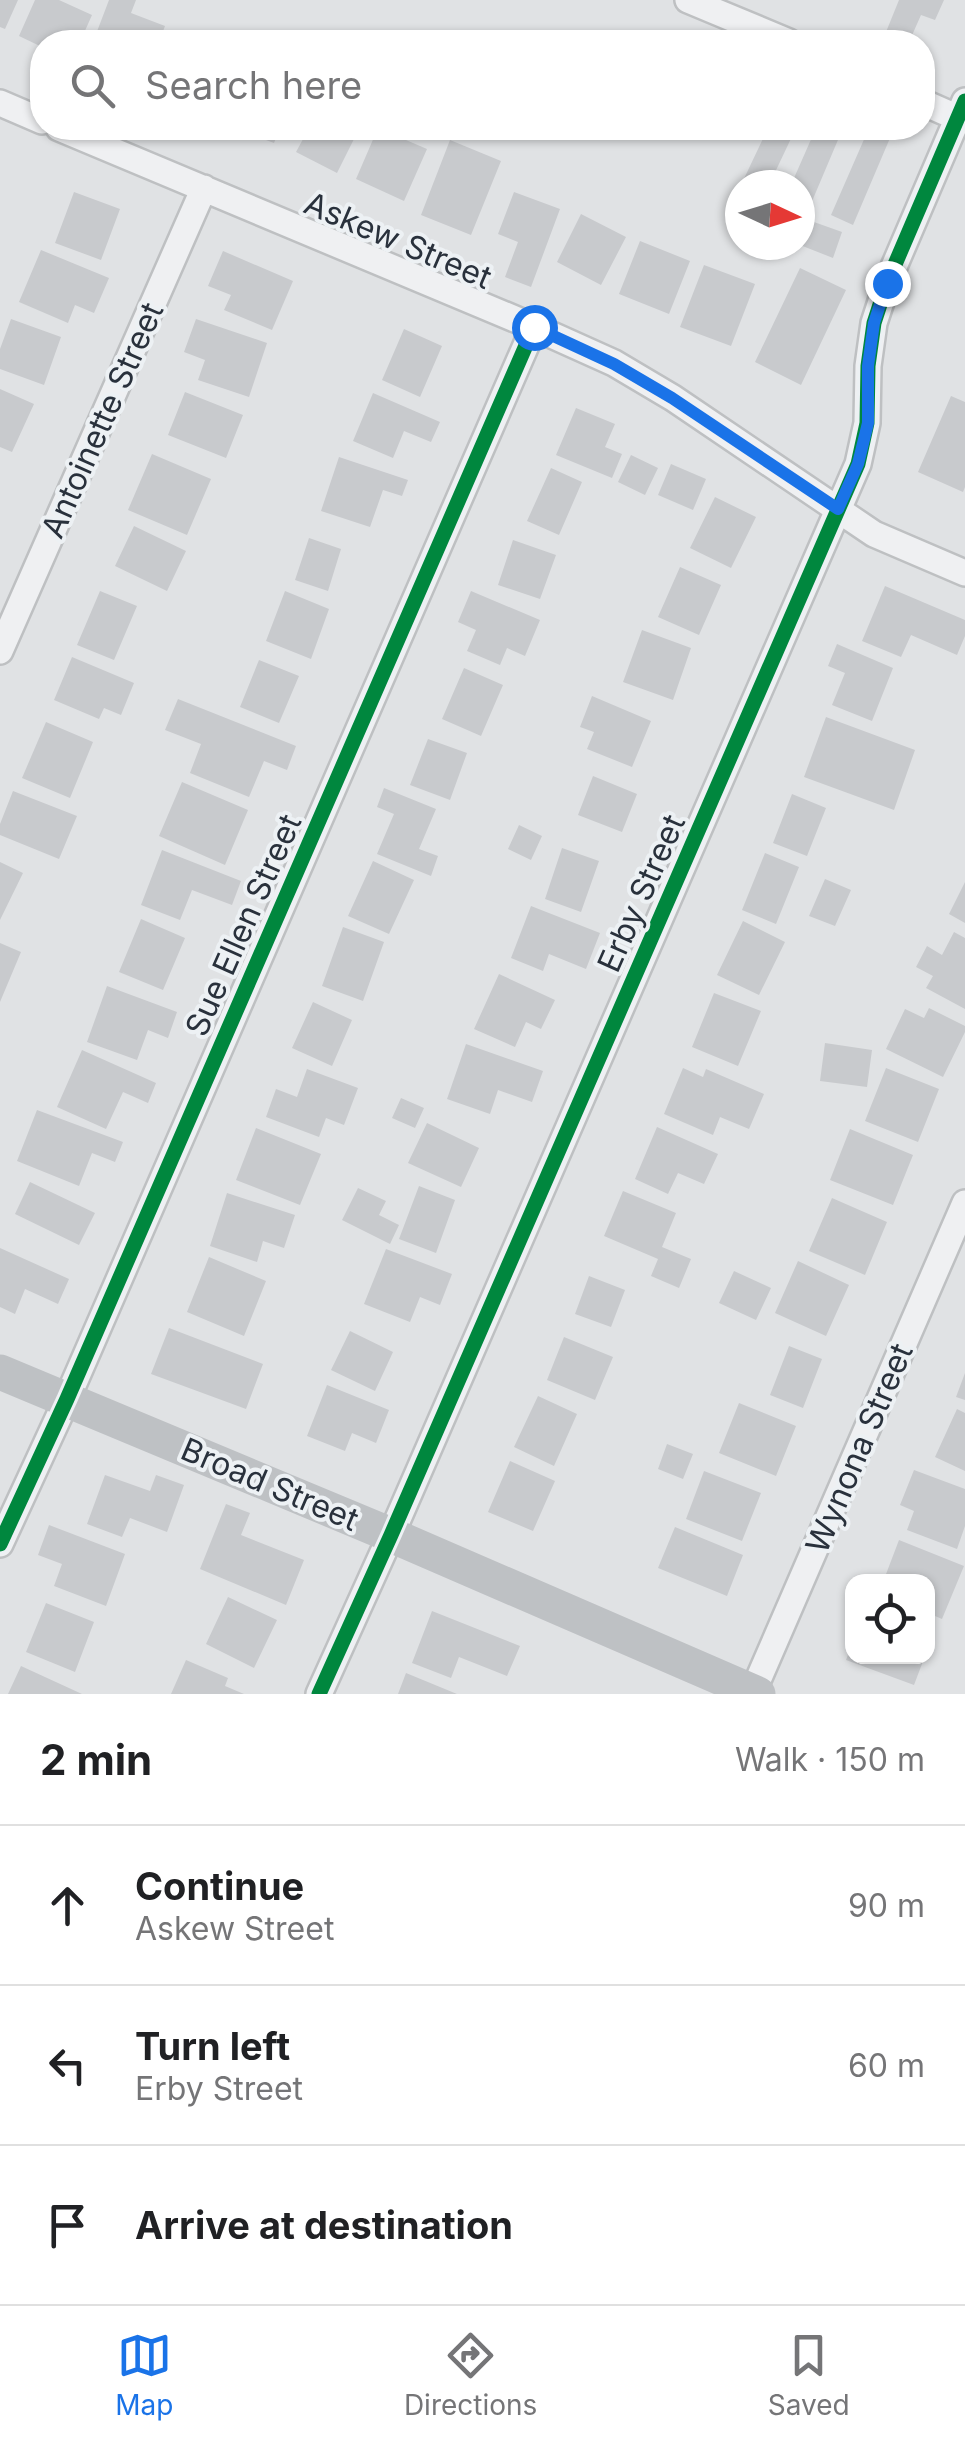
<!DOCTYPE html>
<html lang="en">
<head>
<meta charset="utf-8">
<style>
  :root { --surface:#fff; --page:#f2f2f2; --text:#202124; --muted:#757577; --line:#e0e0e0; --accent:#1a73e8 }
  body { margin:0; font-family:Inter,sans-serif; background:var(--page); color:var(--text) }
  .controls { position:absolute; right:30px; bottom:30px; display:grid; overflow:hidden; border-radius:20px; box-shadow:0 2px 8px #0004 }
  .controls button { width:90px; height:90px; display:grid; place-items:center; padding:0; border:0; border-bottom:2px solid var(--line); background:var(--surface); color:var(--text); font:50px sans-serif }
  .compass { position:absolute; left:725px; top:170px; width:90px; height:90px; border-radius:50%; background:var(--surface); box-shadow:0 2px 8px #0004; rotate:94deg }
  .stop { position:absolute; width:30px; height:30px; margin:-22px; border:8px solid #1a73e8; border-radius:50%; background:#fff }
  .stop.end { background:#1a73e8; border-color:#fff; box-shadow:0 2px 10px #0008 }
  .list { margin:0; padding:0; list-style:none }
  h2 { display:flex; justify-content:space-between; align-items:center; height:130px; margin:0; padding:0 40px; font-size:42px }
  h2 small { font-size:32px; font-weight:400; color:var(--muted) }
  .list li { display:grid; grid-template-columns:65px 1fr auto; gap:30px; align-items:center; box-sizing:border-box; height:160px; padding:0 40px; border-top:2px solid var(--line) }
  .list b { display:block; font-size:38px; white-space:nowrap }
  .list p { margin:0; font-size:32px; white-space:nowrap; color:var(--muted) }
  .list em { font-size:32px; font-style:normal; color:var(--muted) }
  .icon { flex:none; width:55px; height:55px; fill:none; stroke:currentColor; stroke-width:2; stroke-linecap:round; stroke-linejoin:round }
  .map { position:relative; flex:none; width:965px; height:1694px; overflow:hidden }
  .search { position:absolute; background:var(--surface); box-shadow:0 2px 8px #0004; left:30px; right:30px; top:30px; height:110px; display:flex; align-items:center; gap:25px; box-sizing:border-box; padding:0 35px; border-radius:40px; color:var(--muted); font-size:38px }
  .sheet { height:610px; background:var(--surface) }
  nav { display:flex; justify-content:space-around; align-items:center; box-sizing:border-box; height:140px; border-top:2px solid var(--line); background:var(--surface); font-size:28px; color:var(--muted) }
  nav a { display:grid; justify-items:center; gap:5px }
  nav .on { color:var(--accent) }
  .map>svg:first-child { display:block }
</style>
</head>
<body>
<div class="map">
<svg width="965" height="1694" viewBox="0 0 965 1694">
  <rect width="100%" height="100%" fill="#e0e2e4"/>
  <path fill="#c8cacd" d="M0,0H18L5,29L0,27Z
    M35,0H59L92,15L80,42H42V47L19,36Z
    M109,0H136L131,13L165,26L159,42H93Z
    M899,0H944L935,20L921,15L909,42L886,32Z
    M234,128H280L274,143Z
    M309,128H345L357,133L337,173L296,152Z
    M378,128L427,149L404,201L356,179Z
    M768,128H796L769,185H741Z
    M816,128H843L810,206L800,202V185H791Z
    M869,128H884L893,131L853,225L831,215Z
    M450,140L501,161L471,235L421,215Z
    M74,192L120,209L101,260L55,243Z
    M514,192L560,209L531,287L505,277L518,242L498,234Z
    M581,214L626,237L601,285L557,262Z
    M800,217L842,232L833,258L800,245Z
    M640,241L690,261L669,314L619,294Z
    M41,250L109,278L94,313L75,305L68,323L19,302Z
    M223,251L293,281L272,330L224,310L231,295L208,286Z
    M704,265L755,284L731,346L680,327Z
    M800,268L846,290L801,385L755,362Z
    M11,319L61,337L44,385L0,369V349Z
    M196,319L267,343L249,397L198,380L205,360L184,352Z
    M404,329L442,346L420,397L382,380Z
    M0,389L34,404L12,452L0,447Z
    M185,392L243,415L226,458L168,435Z
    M373,393L440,422L431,442L404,431L393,458L353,441Z
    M951,396L965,402V487L963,492L918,472Z
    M576,408L615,424L605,447L622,454L612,478L556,455Z
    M152,454L211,479L187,535L128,510Z
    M631,455L658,468L645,495L618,482Z
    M339,457L408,480L402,496L383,490L370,527L321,511Z
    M671,464L706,479L693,510L658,495Z
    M551,468L582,482L559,535L527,521Z
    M715,497L756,517L731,568L690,548Z
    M134,526L186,551L167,591L115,566Z
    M309,538L341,549L328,591L295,580Z
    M513,540L556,555L540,599L498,585Z
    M680,567L721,585L699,635L658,617Z
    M885,586L965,620V636L957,655L911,635L901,657L862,641Z
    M100,591L137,606L114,660L77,645Z
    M285,591L329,609L311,659L266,641Z
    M471,591L540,620L525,656L507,648L500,665L467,651L476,630L458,622Z
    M642,630L691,648L673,700L623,682Z
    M837,644L893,668L872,721L832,705L845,673L828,666Z
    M72,657L134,683L121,715L104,708L99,719L54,700Z
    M259,660L299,676L279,723L240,707Z
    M464,668L503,685L481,736L442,719Z
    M592,696L651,721L632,767L587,749L594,732L580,727Z
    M178,699L296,746L287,770L264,761L249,797L190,773L201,744L165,730Z
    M826,717L915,750L894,810L804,777Z
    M46,722L93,742L70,798L22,778Z
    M428,739L467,753L450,800L410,785Z
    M593,776L637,794L622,832L578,815Z
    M182,782L248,810L225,865L159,836Z
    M384,788L436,809L419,849L438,856L431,876L377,854L394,814L377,807Z
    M13,791L77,816L59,859L0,835V824Z
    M792,794L826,808L807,856L773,843Z
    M519,825L542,836L531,860L508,849Z
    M562,848L599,861L581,912L545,899Z
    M162,850L241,881L232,905L192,890L180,920L141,905Z
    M765,853L799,867L776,924L742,910Z
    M373,861L414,880L389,934L348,916Z
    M0,862L23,873L0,920Z
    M825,879L851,890L835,926L809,916Z
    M965,882V923L949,914Z
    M531,906L600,933L586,969L549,954L543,971L511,958Z
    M141,919L185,938L163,990L119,972Z
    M743,921L785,942L759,995L717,975Z
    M343,927L384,942L363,1001L322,986Z
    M954,932L965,938V1009L926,988L933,976L916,967L927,946L942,955Z
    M0,943L21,952L0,1002Z
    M499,974L555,1000L541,1029L526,1022L515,1047L474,1029Z
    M107,986L177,1012L168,1038L148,1030L137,1060L87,1042Z
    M714,993L761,1011L738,1066L692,1047Z
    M313,1002L352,1020L332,1066L292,1048Z
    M929,1008L965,1026V1032L943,1077L886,1049L905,1009L924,1018Z
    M825,1043L872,1050L867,1087L820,1081Z
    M466,1044L543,1071L532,1102L498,1090L490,1114L447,1099Z
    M82,1050L156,1083L148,1103L123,1092L106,1129L57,1107Z
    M683,1068L703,1077L706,1069L764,1094L749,1129L720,1117L713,1135L664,1114Z
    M886,1068L939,1089L918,1142L865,1121Z
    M307,1069L358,1088L344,1125L326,1118L319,1137L266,1117L276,1089L297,1097Z
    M401,1098L424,1108L415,1128L392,1118Z
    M37,1110L123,1142L115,1162L92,1153L79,1186L17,1161Z
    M427,1123L479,1148L461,1187L408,1163Z
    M657,1127L718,1154L704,1184L678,1173L668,1194L635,1179Z
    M256,1128L321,1154L300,1205L236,1180Z
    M850,1129L913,1155L893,1205L830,1180Z
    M30,1182L95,1213L79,1245L15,1214Z
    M419,1186L455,1200L436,1253L399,1239Z
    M358,1188L386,1201L379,1215L399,1225L390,1244L342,1220Z
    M623,1191L676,1213L662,1247L691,1259L679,1288L651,1276L658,1259L604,1236Z
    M227,1193L295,1215L284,1248L263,1241L257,1262L210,1246Z
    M832,1198L887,1222L865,1275L809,1251Z
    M0,1248L69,1279L58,1304L25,1289L15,1314L0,1307Z
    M386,1249L452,1274L440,1305L420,1297L410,1322L364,1304Z
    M209,1257L266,1281L244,1336L187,1312Z
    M798,1261L849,1285L826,1336L775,1313Z
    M734,1271L771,1288L756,1320L719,1303Z
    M589,1276L625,1290L611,1327L575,1314Z
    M169,1328L263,1364L246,1409L151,1374Z
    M350,1331L393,1352L375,1391L331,1370Z
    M564,1337L613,1357L595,1400L547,1380Z
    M789,1346L822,1359L803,1408L770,1395Z
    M965,1373V1400L956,1397Z
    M327,1385L389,1410L376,1443L352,1433L345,1451L307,1436Z
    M538,1396L577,1414L554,1466L514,1447Z
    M739,1403L796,1426L776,1476L719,1453Z
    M957,1409L965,1413V1471L935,1457Z
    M667,1444L693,1454L683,1479L658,1469Z
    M510,1461L555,1481L533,1531L488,1512Z
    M914,1470L965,1489V1526L957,1549L907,1530L914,1511L900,1505Z
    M704,1471L761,1493L742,1541L686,1519Z
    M105,1475L150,1491L156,1475L184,1485L167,1532L130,1518L122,1537L87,1524Z
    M226,1504L250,1513L241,1535L304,1560L286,1605L200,1569Z
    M49,1525L125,1554L106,1606L54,1586L62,1564L38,1555Z
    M675,1527L743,1555L727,1596L658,1568Z
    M899,1540L964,1566L942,1619L928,1613V1582H883Z
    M228,1597L277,1620L254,1668L206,1644Z
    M46,1603L94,1622L75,1672L26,1652Z
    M432,1611L520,1646L507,1676L459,1657L451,1678L412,1663Z
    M852,1644V1656H925L914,1685L846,1660Z
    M186,1660L228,1678L225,1686L244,1694H171Z
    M21,1666L82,1694H8Z
    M406,1673L457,1694H398Z"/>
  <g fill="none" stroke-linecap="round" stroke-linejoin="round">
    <g stroke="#bec0c2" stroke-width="30">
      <path id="street" d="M688,0L789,42
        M922,102L965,121
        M0,103L42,121
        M59,128L534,327L614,363L673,398L874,534L965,573
        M0,651L204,188
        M0,1544L67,1399L534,327
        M319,1694L391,1535L858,464L867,423L868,366L874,323L887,283L965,101
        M752,1694L965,1203"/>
    </g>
    <use href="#street" stroke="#eff0f2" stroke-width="25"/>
    <path stroke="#bec1c4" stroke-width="35" d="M0,1372L391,1535L758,1694"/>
    <g stroke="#edf1f4" stroke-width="21">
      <path id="cycleway" d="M0,1544L67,1399L534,327
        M319,1694L391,1535L858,464L867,423L868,366L874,323L887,283L965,101"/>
    </g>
    <use href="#cycleway" stroke="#00873e" stroke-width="15"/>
  </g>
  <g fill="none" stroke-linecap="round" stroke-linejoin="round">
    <path stroke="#1a73e8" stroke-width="12" d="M534,327L614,364L672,398L838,509L858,464L868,423V366L874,323L887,283"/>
  </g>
  <g text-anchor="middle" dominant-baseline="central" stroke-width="8" stroke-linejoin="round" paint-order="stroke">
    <g font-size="32" fill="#29313c" stroke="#edf1f4">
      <text transform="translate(398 240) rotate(23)">Askew Street</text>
      <text transform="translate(102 420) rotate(-66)">Antoinette Street</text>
      <text transform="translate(641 893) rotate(-66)">Erby Street</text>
      <text transform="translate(243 925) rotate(-66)">Sue Ellen Street</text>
      <text transform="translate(859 1448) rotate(-67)">Wynona Street</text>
      <text transform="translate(270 1484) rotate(23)">Broad Street</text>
    </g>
  </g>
</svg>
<div class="controls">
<button><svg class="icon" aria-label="locate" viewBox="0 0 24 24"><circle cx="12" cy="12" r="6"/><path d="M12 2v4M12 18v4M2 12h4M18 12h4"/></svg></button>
</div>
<svg class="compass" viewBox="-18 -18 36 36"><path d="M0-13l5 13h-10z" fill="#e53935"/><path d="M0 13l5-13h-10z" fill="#757577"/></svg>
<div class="stop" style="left:534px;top:327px"></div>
<div class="stop end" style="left:887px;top:283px"></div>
<div class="search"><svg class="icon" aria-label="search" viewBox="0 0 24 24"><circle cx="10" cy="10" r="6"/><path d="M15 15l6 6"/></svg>Search here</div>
</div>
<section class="sheet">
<h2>2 min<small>Walk · 150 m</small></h2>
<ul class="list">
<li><svg class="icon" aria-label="ahead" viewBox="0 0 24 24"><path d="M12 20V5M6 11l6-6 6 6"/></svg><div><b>Continue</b><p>Askew Street</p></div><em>90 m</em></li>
<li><svg class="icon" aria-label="left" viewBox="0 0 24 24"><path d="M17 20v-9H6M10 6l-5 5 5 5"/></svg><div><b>Turn left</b><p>Erby Street</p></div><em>60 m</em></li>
<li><svg class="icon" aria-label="arrive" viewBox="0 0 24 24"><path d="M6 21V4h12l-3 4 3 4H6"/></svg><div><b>Arrive at destination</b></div></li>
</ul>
</section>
<nav>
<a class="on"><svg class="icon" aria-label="map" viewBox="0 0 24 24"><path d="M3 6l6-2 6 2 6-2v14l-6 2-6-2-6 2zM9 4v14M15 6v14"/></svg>Map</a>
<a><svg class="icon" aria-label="directions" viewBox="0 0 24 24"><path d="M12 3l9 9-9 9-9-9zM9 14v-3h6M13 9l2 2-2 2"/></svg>Directions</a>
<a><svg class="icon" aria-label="saved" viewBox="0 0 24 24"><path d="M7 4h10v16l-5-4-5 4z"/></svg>Saved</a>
</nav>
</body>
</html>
